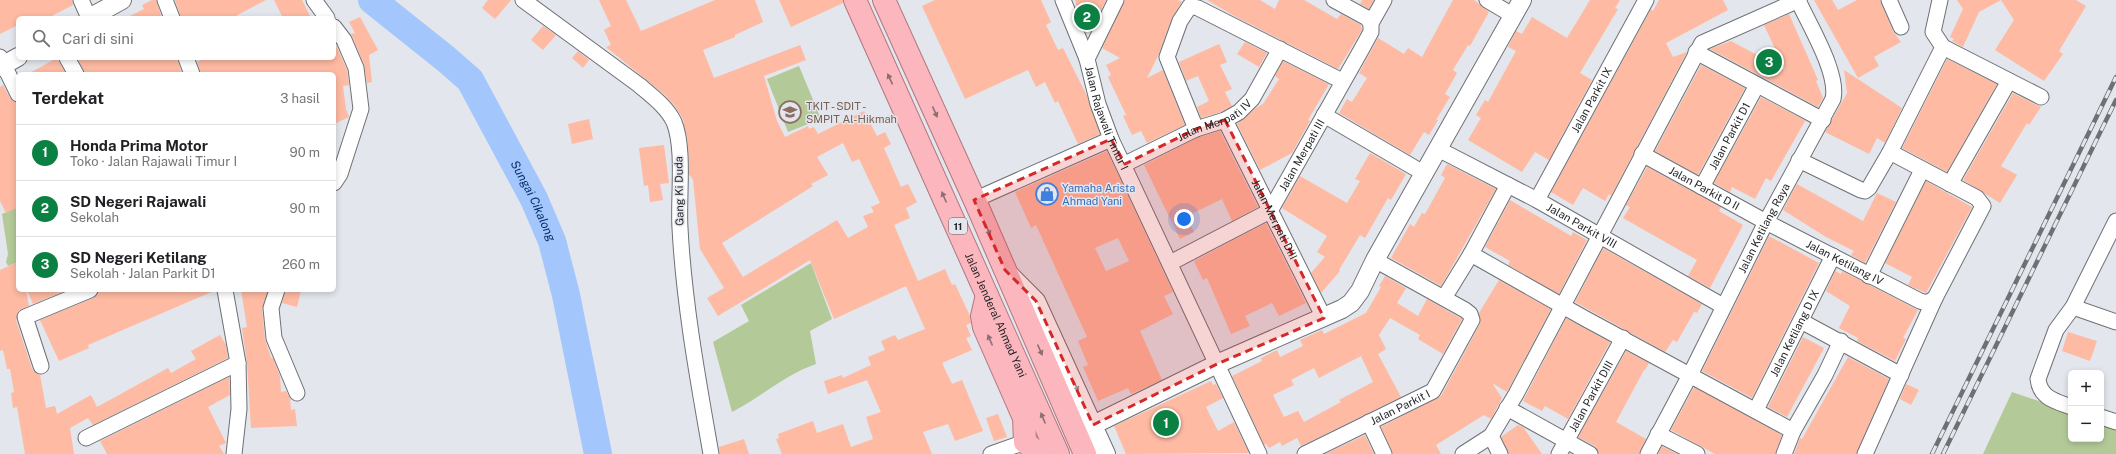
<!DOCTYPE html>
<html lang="id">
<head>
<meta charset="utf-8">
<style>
  :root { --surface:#fff; --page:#f2f2f2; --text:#202124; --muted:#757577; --line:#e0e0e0; --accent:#0b8043 }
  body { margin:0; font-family:"Public Sans",sans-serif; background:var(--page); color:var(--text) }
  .controls { position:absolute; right:12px; bottom:12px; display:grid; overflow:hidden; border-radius:6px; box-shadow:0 2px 6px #0003 }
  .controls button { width:36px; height:36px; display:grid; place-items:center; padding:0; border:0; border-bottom:1px solid var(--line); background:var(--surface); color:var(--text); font:20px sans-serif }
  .you { position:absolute; left:1184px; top:219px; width:14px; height:14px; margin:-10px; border:3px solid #fff; border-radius:50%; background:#1a73e8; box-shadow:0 0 0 6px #1a73e833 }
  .badge { display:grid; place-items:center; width:26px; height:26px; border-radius:50%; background:var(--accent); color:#fff; font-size:13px; font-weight:700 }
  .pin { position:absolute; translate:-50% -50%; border:2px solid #fff; box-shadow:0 1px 4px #0006 }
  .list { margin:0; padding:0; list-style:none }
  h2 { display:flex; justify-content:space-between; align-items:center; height:52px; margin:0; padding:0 16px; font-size:17px }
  h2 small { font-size:13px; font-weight:400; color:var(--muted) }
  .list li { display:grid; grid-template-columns:26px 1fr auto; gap:12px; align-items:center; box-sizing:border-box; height:56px; padding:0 16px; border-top:1px solid var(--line) }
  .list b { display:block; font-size:15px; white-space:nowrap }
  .list p { margin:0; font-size:13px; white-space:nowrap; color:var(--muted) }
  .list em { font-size:13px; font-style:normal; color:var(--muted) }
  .icon { flex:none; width:22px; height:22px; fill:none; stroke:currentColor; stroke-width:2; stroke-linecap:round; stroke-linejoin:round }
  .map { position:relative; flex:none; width:2116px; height:454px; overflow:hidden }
  .search { position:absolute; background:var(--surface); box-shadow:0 2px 6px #0003; left:16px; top:16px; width:320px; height:44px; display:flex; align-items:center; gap:10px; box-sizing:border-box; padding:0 14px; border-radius:6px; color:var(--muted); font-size:15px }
  .panel { position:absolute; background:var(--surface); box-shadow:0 2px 6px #0003; left:16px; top:72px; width:320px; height:220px; border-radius:6px }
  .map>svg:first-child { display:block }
</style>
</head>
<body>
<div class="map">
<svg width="2116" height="454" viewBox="0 0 2116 454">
  <rect width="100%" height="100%" fill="#e3e6ec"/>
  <path fill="#b3ca98" d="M799,66L821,119L788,132L767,79Z
    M18,207V262L8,266L6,262L8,254L2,214Z
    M811,263L832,319L810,331L816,364C786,374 761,397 732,412L713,342L749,321L741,305Z
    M2012,392L2071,412V439H2101V423L2116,428V454H1983Z"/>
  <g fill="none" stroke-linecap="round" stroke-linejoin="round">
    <path stroke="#a3c6fd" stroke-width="28" id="s1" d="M372,0L446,59L470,80L534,199L552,241L566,295L598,454"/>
  </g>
  <path fill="#febaa2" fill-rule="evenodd" d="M0,0H72L73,5L48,18H18V25L0,34Z
    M152,0H156L162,18H126L144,9L142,5Z
    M175,0H266L232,18H181Z
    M274,0H302L311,18H283Z
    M488,0H511L495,19L482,8Z
    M599,0H626L641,31L715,0H755L763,22L735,35V37L703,50L714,78L800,45L806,60L764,76L777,121L785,137L808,126L809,129L814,127L818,134L864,111L877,136L885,132L891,144L884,148L901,187L908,184L917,202L906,208L910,218L894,225L918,281L945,269L952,285L955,284L970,316L971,323L966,325L971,336L966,338L972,350L942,363L952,384L962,380L983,431L955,441L948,424L923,432L932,454H782L776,439L779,438L778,434L813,421L817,433L843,424L851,447L873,439L866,417L881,412L867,380L828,394L824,381L842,375L843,378L871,365L868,357L885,350L881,341L895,335L898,340L925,329L906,286L834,319L810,260L718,316L707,298L724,288L700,249L693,180L689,174L688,144L683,119L675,106L665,95L606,47L611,45L604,30L611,26ZM843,143L852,162L859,159L880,203L871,207L874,212L863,216L868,227L848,238L837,220L743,277L722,243L794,198L813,186L811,184L828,175L817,157Z
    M779,0H843V3L791,27Z
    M935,0H1041L1051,22L1046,25L1058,50L1063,48L1087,96L1100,134L1078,144L1058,101L1055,103L1045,82L1036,87L1028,70L965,99L922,6Z
    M1075,0H1106L1094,24L1084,29Z
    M1125,0H1178L1182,2L1172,18L1158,56L1147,78L1163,70L1185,125L1147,143L1141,131L1132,135L1123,116L1126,115L1108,77L1111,75L1106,65L1120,58L1102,48Z
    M1207,0H1260L1275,9L1279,0H1304L1337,19L1341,14L1361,25L1362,30L1338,69L1238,18Z
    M1362,0H1374L1369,9L1360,4Z
    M1453,0H1474L1489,12L1470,46L1468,45L1453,70L1457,73L1445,94L1450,97L1436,120H1438L1429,135L1424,132L1410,155L1339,113L1347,99L1352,102L1367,78L1359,73L1378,38L1404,54L1408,48L1422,57Z
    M1590,0H1620L1615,8L1618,9L1580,73L1592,80L1549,160L1535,152L1522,172L1468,140L1481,118L1476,115L1485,100L1488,102L1516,51L1508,47L1516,31L1522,34L1532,17L1567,38Z
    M1659,0H1723L1728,10L1666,43L1673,57L1687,52L1611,196L1609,194L1605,201L1583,188L1573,205L1551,192L1651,9L1653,11Z
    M1814,0H1832L1838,10L1857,0H1880L1893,31L1901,42L1874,57L1879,66L1858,78Z
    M1957,0H2001L1979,12L1963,47L1952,41L1954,39L1950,37L1963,9Z
    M2001,0H2076L2086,6L2059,51L2063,54L2044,81L1995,50L2014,20Z
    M1789,14L1818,80L1816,81L1823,98L1818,107L1710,49L1731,41L1785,70L1764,25Z
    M360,17L378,50L369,55L372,82L367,83L364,65L351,34L355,33L349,22Z
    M543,26L556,35L543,50L531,40Z
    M1245,42L1267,53L1259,67L1237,54Z
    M335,43L347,70L349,85L343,86L346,109L349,117L334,124V74H201L197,62L205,58H334Z
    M1219,44L1227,62L1220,65L1232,89L1225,92L1232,106L1221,112L1201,118L1197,107L1209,101L1198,76L1186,81L1179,62Z
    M578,51L589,60L583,68L572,58Z
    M57,58L66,74H28Z
    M77,58H177L182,74H85Z
    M1947,59L1997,84L1947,172L1902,148Z
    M1283,61L1329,84L1308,120L1310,121L1292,153L1260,170L1237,124L1256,108L1263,104L1279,79L1275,76Z
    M1701,65L1745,88L1698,175L1655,151Z
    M1844,70L1902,108L1885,143L1877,138L1869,154L1825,132L1847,93Z
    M3,85L10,98L18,103V207L6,213L0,201V87Z
    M2013,93L2041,107L2029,125L2027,123L2001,166L2017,175L2000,203L1963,180Z
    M1761,97L1810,123L1805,121L1771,181L1766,178L1755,199L1732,187L1730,192L1714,183Z
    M589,119L593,139L572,144L568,124Z
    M1220,131L1258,207L1232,221L1222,199L1187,216L1194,232L1180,239L1144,165L1199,137Z
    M664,145L669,183L660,184L663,200L650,202L648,185L644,186L639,148Z
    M1107,151L1173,292L1164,296L1173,314L1140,331L1162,380L1131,394L1128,388L1098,401L1083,367L1088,365L1078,341L1087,337L1036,225L1031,228L1015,192ZM1118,238L1129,261L1106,271L1095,248Z
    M1370,153L1406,174L1391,200L1388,198L1365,238L1360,235L1339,270L1340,271L1321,293L1311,273L1325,257L1317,252L1327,236L1282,208L1300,176L1347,203L1360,181L1355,179Z
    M1447,164L1496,189L1441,286L1391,258L1410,224L1414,227L1422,213L1425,214L1445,178L1441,175Z
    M1647,167L1721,207L1719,211L1743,225L1710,288L1688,276L1697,260L1623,218L1630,207L1626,205Z
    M1926,181L1972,207L1926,293L1908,285L1912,277L1885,263Z
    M1797,184L1863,221L1877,193L1896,202L1865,263L1851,255L1854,251L1826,237L1783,210Z
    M1510,200L1571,236L1573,232L1587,240L1559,294L1508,265L1510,261L1485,247Z
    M1266,223L1306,303L1279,316L1272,303L1245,316L1250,326L1231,334L1207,278L1203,280L1194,261Z
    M1769,236L1819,263L1752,398L1702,371Z
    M1603,248L1702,304L1697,313L1694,312L1677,342L1673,340L1665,352L1575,302Z
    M18,262V290H26L29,306L18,311L16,320L32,369L40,375L46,408L55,406L57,414L91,395L97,407L168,368L171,373L196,359L191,351L220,335L226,345L228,358L93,425L88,418L70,428L74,454H25L17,407L13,408L11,393L14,392L10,369H7L3,350L0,351V270Z
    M1835,271L1841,274L1842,271L1918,310L1903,338L1906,339L1895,361L1857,341L1858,338L1839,328L1850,306L1826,291Z
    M1385,276L1406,288L1397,303L1418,316L1427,299L1462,319L1443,354L1418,339L1420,335L1390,318L1379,335L1386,349L1378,354L1401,397L1301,446L1297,438L1282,446L1280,442L1269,448L1266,444L1264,445L1232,376L1262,361L1261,358L1277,350L1280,357L1303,346L1300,340L1322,330L1324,334L1366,313L1381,287L1379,286ZM1361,356L1373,382L1339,400L1341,402L1304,422L1298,411L1284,417L1273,395L1294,385L1291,380L1314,368L1319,378Z
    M1499,280L1551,309L1507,392L1492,383L1502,398L1491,419L1484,415L1436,445L1441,454H1393L1381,427L1441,396L1480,324L1479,313Z
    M27,290H67L33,304Z
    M99,290H216L88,345L89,348L59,361L40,320L93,298L97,295Z
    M241,290H268L262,309L265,339L271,358H273L280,376L281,392L286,391L290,398L291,410L295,409L297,426L251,428L247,363L242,328L247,327Z
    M286,290H301L297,307L282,303Z
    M1566,318L1610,342L1568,419L1545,406L1542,411L1523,401Z
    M2068,332L2097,341L2090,361L2062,351Z
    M1803,337L1824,348L1787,417L1768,407Z
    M1626,351L1649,363L1645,370H1644L1616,422L1646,439L1639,454H1599L1595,446L1578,437Z
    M1848,357L1889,379L1856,454H1794L1800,438L1802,439Z
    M229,377L230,395L208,407L226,443L219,446L224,454H107L100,441Z
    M1211,381L1213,385L1216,384L1223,398L1206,407L1218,431L1234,422L1249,453L1126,454L1114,426Z
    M1906,384L1919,390L1911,405L1900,399Z
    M1694,387L1782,435L1775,454H1715L1671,430Z
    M998,414L1007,437L994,441L986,418Z
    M1518,425L1523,427L1542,454H1509L1501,437Z
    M1365,435L1374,454H1325Z
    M744,439L749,454H720L719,447Z
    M1662,446L1677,454H1658Z"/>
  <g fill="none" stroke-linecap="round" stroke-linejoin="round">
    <g stroke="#6d7075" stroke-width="17">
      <g id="minor">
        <path d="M81,0L89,18"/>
        <path d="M165,0L172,18"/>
        <path d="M314,0L327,18"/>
        <path d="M523,0L639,85C652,96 667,107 674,122C685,149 678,198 680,228C684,304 698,380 711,454"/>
        <path id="s2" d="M1063,0L1087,59L1098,104L1111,139L1259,454"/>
        <path d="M1334,0L1367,18L1371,23"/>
        <path d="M1487,0L1514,16"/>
        <path d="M1889,0L1901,27"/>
        <path d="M334,27L344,40L356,68L361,109L340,174L334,183"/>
        <path d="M1943,47L2041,97"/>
        <path d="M1696,52L1823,120"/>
        <path d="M0,57L18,94"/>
        <path d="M67,58L76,74"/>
        <path d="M186,58L192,74"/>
        <path d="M1087,59L1116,0"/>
        <path d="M1324,115L1425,174"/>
        <path id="s3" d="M1225,120L1324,318"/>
        <path d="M1196,129L1167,57L1180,21L1190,6L1198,8L1342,81"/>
        <path id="s4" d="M1438,149L1537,200L1723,306"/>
        <path id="s5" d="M1642,154L1766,222L1920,301L1927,303L1935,298L1983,206L1977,198L1890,152"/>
        <path d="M1799,160L1861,190L1865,191L1869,188L1890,152L1943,47L1933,32L1940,0"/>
        <path id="s6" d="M1125,164L1196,129L1225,120L1239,112L1252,99L1280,49"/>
        <path d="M1950,184L2009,81"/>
        <path id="s7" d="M1702,187L1757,85"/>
        <path d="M974,200L1111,139"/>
        <path id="s8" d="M1537,200L1646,0"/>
        <path d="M1471,254L1584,318L1793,431L1825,375L1841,341"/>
        <path id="s9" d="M1170,263L1270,211L1360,52L1371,32V23L1384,0"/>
        <path d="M1869,276L1922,170"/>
        <path d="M225,290L238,363L239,409L234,454"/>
        <path d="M277,290L271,308L274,338L297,393"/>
        <path d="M1444,298L1471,254L1508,185"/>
        <path d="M2073,307L2116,322"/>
        <path d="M1801,321L1901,375"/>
        <path d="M41,366L25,317L90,290"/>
        <path d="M2071,407C2055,401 2040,398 2038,379L2056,330L2073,307L2116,221"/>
        <path d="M1507,408L1590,454"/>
        <path id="s10" d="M1756,410L1833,256"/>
        <path d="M2101,417L2116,422"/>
        <path d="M1369,422L1384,454"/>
        <path d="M1658,434L1697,454"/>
        <path d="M1491,436L1500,454"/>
        <path d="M86,438L238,363"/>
        <path d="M991,454L1025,442"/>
        <path id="s11" d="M1305,454L1433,391L1472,320L1470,314L1465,310L1375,260"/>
        <path d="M1463,454L1491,436L1516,394L1702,43L1799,0"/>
        <path id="s12" d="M1559,454L1623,338"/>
        <path id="s13" d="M1648,454L1690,375L1766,222L1833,99C1839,73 1809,25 1798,0"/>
        <path d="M1784,454L1793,431"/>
        <path d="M1865,454L1935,298"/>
      </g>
    </g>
    <g stroke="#6d7075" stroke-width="20">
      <path id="tertiary" d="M89,18L122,0
        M0,67L18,57
        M1009,274L1036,301L1106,454
        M1093,425L1217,364L1342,309L1351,303L1360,291L1375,260L1522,0"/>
    </g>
    <g stroke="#af787f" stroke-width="24">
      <g id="trunk">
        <path id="s14" d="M855,0L1058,454"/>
        <path d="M884,0L976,203L1085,454"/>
        <path d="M987,295L982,316L984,327L1024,418L1025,442L1039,454"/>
      </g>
    </g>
    <use href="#minor" stroke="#fff" stroke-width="15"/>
    <use href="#tertiary" stroke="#fff" stroke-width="18"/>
    <use href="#trunk" stroke="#fbb6be" stroke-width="22"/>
    <g stroke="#6e7174" stroke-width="4.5">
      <path id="rail" d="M1932,454L2116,77
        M1943,454L2116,100"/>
    </g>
    <use href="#rail" stroke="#e3e6ec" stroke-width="3" stroke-dasharray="9" stroke-linecap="butt"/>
  </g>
  <defs><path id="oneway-solid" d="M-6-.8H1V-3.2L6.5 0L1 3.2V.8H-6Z"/></defs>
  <g fill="#8f6e72">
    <use href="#oneway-solid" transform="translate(890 79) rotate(-115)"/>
    <use href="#oneway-solid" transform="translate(935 112) rotate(66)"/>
    <use href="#oneway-solid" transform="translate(944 197) rotate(-114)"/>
    <use href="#oneway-solid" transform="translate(988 230) rotate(67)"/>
    <use href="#oneway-solid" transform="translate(990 340) rotate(-114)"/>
    <use href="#oneway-solid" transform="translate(1040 350) rotate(66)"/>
    <use href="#oneway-solid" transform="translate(1043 418) rotate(-113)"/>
  </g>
  <use fill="#9c9d9e" href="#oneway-solid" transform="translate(1076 386) rotate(65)"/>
  <path fill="#d62828" fill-opacity="0.2" stroke="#d62828" stroke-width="3" stroke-dasharray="8 5" stroke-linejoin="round" d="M1225,120L1324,318L1217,364L1093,425L1036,301L1005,270L974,200L1111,139L1125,164L1196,129Z"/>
  <defs>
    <g id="school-ring" transform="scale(1.15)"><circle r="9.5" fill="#e3e6ec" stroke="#8d6e63" stroke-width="1.5"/><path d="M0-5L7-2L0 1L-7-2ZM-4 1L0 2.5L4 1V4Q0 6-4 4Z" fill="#8d6e63"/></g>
    <g id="shop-ring" transform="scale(1.15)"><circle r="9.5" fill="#e3e6ec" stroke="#3f7fe0" stroke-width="1.5"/><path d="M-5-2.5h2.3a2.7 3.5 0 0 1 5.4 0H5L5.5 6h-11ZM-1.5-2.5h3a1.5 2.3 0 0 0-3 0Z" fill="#3f7fe0"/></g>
  </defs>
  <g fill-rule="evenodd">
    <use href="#school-ring" x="790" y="112"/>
    <use href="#shop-ring" x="1047" y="194"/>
  </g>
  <g text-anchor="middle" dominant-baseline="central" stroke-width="3" stroke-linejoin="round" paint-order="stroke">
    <rect fill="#e3e6ec" stroke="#5d5f62" stroke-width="1" x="949" y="218" width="18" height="16" rx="3"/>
    <g font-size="10" font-weight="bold" fill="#232527">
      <text x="958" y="226">11</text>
    </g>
    <g font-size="11" fill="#232527" stroke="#e3e6ec">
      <text stroke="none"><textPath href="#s8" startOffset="114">Jalan Parkit IX</textPath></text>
      <text stroke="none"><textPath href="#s2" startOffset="126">Jalan Rajawali Timur I</textPath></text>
      <text stroke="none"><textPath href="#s6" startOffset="100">Jalan Merpati IV</textPath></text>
      <text stroke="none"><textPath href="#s7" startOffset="58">Jalan Parkit D1</textPath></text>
      <text stroke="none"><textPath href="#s9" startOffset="177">Jalan Merpati III</textPath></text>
      <text stroke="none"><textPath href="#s5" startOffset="71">Jalan Parkit D II</textPath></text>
      <text transform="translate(679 191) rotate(-91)">Gang Ki Duda</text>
      <text stroke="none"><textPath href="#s3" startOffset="111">Jalan Merpati DIII</textPath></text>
      <text stroke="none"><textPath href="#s4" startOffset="163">Jalan Parkit VIII</textPath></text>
      <text stroke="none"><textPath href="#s13" startOffset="254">Jalan Ketilang Raya</textPath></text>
      <text stroke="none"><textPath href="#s5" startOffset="230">Jalan Ketilang IV</textPath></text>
      <text stroke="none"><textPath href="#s14" startOffset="345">Jalan Jenderal Ahmad Yani</textPath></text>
      <text stroke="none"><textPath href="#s10" startOffset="86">Jalan Ketilang D IX</textPath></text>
      <text stroke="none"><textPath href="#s12" startOffset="66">Jalan Parkit DIII</textPath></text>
      <text stroke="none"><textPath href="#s11" startOffset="106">Jalan Parkit I</textPath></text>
    </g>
    <g font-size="11" fill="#785e54" stroke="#e3e6ec" text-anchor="start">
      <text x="806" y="106">TKIT - SDIT -<tspan x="806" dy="13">SMPIT Al-Hikmah</tspan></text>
    </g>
    <g font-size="11" fill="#366cbe" stroke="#e3e6ec" text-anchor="start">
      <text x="1062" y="188">Yamaha Arista<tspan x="1062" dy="13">Ahmad Yani</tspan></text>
    </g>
    <g font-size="12" font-style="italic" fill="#072f69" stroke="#e3e6ec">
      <text stroke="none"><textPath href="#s1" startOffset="263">Sungai Cikalong</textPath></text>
    </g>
  </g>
</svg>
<div class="controls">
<button>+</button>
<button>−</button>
</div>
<div class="you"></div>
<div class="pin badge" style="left:1166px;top:423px">1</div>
<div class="pin badge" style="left:1087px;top:17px">2</div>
<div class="pin badge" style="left:1769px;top:62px">3</div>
<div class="search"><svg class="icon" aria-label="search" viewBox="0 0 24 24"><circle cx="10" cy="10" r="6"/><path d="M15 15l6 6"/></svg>Cari di sini</div>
<section class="panel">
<h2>Terdekat<small>3 hasil</small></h2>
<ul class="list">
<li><span class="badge">1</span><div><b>Honda Prima Motor</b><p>Toko · Jalan Rajawali Timur I</p></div><em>90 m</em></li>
<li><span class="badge">2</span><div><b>SD Negeri Rajawali</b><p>Sekolah</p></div><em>90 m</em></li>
<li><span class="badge">3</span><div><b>SD Negeri Ketilang</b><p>Sekolah · Jalan Parkit D1</p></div><em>260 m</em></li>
</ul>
</section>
</div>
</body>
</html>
